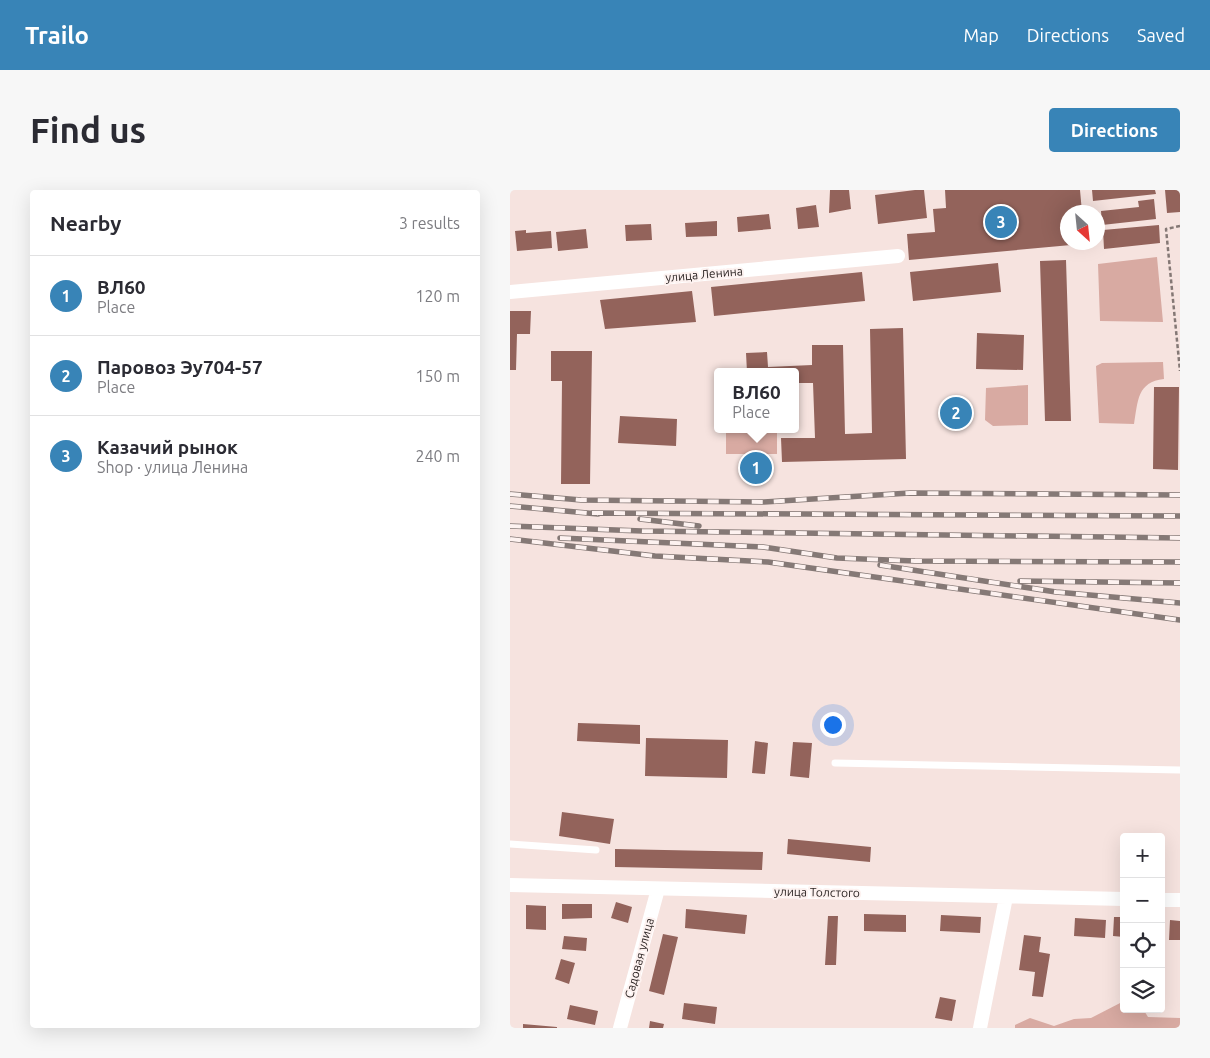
<!DOCTYPE html>
<html lang="en">
<head>
<meta charset="utf-8">
<style>
  :root { --surface:#fff; --page:#f7f7f7; --text:#2b2b33; --muted:#7c7c81; --line:#e1e1e2; --accent:#3884b7 }
  body { margin:0; font-family:Ubuntu,sans-serif; background:var(--page); color:var(--text) }
  .controls { position:absolute; right:15px; bottom:15px; display:grid; overflow:hidden; border-radius:5px; box-shadow:0 5px 20px #0002 }
  .controls button { width:45px; height:45px; display:grid; place-items:center; padding:0; border:0; border-bottom:1px solid var(--line); background:var(--surface); color:var(--text); font:25px sans-serif }
  .compass { position:absolute; left:550px; top:15px; width:45px; height:45px; border-radius:50%; background:var(--surface); box-shadow:0 5px 20px #0002; rotate:153deg }
  .you { position:absolute; left:322px; top:534px; width:18px; height:18px; margin:-12px; border:4px solid #fff; border-radius:50%; background:#1a73e8; box-shadow:0 0 0 8px #1a73e833 }
  .badge { display:grid; place-items:center; width:32px; height:32px; border-radius:50%; background:var(--accent); color:#fff; font-size:16px; font-weight:700 }
  .pin { position:absolute; translate:-50% -50%; border:2px solid #fff; box-shadow:0 1px 5px #0006 }
  .popup { position:absolute; left:204px; top:178px; width:85px; height:65px; box-sizing:border-box; display:grid; place-content:center; border-radius:5px; background:var(--surface); filter:drop-shadow(0 1px 4px #0005); font-size:16px; white-space:nowrap; color:var(--muted) }
  .popup b { font-size:19px; color:var(--text) }
  .popup::after { content:''; position:absolute; left:50%; top:100%; margin-left:-10px; border:10px solid transparent; border-top-color:var(--surface) }
  .list { margin:0; padding:0; list-style:none }
  h2 { display:flex; justify-content:space-between; align-items:center; height:65px; margin:0; padding:0 20px; font-size:21px }
  h2 small { font-size:16px; font-weight:400; color:var(--muted) }
  .list li { display:grid; grid-template-columns:32px 1fr auto; gap:15px; align-items:center; box-sizing:border-box; height:80px; padding:0 20px; border-top:1px solid var(--line) }
  .list b { display:block; font-size:19px; white-space:nowrap }
  .list p { margin:0; font-size:16px; white-space:nowrap; color:var(--muted) }
  .list em { font-size:16px; font-style:normal; color:var(--muted) }
  .icon { flex:none; width:28px; height:28px; fill:none; stroke:currentColor; stroke-width:2; stroke-linecap:round; stroke-linejoin:round }
  .map { position:relative; flex:none; width:670px; height:838px; overflow:hidden; border-radius:5px }
  header { display:flex; align-items:center; gap:30px; box-sizing:border-box; height:70px; padding:0 25px; background:var(--accent); color:#fff }
  header strong { font-size:24px }
  nav { display:flex; gap:28px; margin-inline-start:auto; font-size:18px }
  .intro { display:flex; align-items:center; justify-content:space-between; box-sizing:border-box; height:120px; padding:0 30px }
  h1 { margin:0; font-size:35px }
  .button { padding:12px 22px; border-radius:5px; background:var(--accent); color:#fff; font-size:18px; font-weight:700 }
  main { display:flex; gap:30px; padding:0 30px }
  aside { flex:1; background:var(--surface); border-radius:5px; box-shadow:0 5px 20px #0002 }
  .map>svg:first-child { display:block }
</style>
</head>
<body>
<header>
<strong>Trailo</strong>
<nav><a>Map</a><a>Directions</a><a>Saved</a></nav>
</header>
<div class="intro"><h1>Find us</h1><a class="button">Directions</a></div>
<main>
<aside>
<h2>Nearby<small>3 results</small></h2>
<ul class="list">
<li><span class="badge">1</span><div><b>ВЛ60</b><p>Place</p></div><em>120 m</em></li>
<li><span class="badge">2</span><div><b>Паровоз Эу704-57</b><p>Place</p></div><em>150 m</em></li>
<li><span class="badge">3</span><div><b>Казачий рынок</b><p>Shop · улица Ленина</p></div><em>240 m</em></li>
</ul>
</aside>
<div class="map">
<svg width="670" height="838" viewBox="0 0 670 838">
  <rect width="100%" height="100%" fill="#f6e3df"/>
  <path fill="#d8aaa2" d="M647,67L653,132L590,131L588,74Z
    M653,172L654,189C627,192 628,211 624,234L589,233L586,176L592,173Z
    M518,195V235L483,236L475,230L476,198Z
    M216,239H267V264H216Z
    M614,811V819H633L638,827L670,828V838H505V835L520,828L544,836L564,829L581,828Z"/>
  <path fill="#93635b" d="M320,0H339L341,19L319,23Z
    M405,0H414L417,28L368,34L365,5Z
    M435,0H570L572,22H558V52L572,54L399,70L397,44L425,42L423,19L436,18Z
    M582,0H645L646,4L583,11Z
    M655,0H670V22L657,23Z
    M644,9L646,29L592,35L591,21L629,17L628,11Z
    M306,15L309,37L288,39L286,18Z
    M259,24L261,39L228,42L227,27Z
    M207,31V46L176,47L175,33Z
    M141,34L142,50L116,51L115,35Z
    M649,35L650,53L594,59L593,40Z
    M76,39L78,58L48,61L46,42Z
    M16,40V43L41,41L42,58L7,61L5,41Z
    M556,70L561,231H535L530,71Z
    M488,73L491,102L403,111L400,82Z
    M352,82L355,111L204,126L201,97Z
    M182,101L186,132L95,139L90,110Z
    M0,121H21L20,144H7L6,180H0Z
    M393,138L396,269L272,272L271,248H305L303,193H285V182H237L236,163L257,162L258,177L302,175V155H333L335,244L362,243L360,139Z
    M467,143L514,145L513,180L466,179Z
    M41,161H82L80,294H51L52,191H41Z
    M644,197H669L668,280L643,279Z
    M110,226L167,229L166,256L108,253Z
    M68,533L130,535V554L67,551Z
    M136,548L218,550L217,588L135,586Z
    M245,551L258,553L255,584L242,583Z
    M283,552L302,553L299,588L280,586Z
    M52,622L104,629L100,654L49,646Z
    M278,649L361,657L360,672L277,664Z
    M105,659L253,662L252,680L105,677Z
    M106,712L122,717L118,733L101,728Z
    M52,714H82V728L52,729Z
    M16,715L36,716V740L16,739Z
    M176,719L237,725L235,744L175,738Z
    M354,724L396,725V742L354,741Z
    M431,725L471,727L470,743L430,741Z
    M318,726H328L326,775H315Z
    M604,727H614V747L603,746Z
    M565,728L596,730L595,748L564,746Z
    M660,730L670,731V750H659Z
    M153,744L168,747L154,805L139,801Z
    M514,745L531,747L529,762L540,764L533,807L522,806L525,782L509,780Z
    M54,746L77,748L76,761L52,759Z
    M51,769L65,773L59,794L45,789Z
    M430,807L446,810L442,831L425,828Z
    M174,813L207,817L205,834L172,829Z
    M60,815L88,821L85,835L57,829Z
    M140,831L154,834L153,838H139Z
    M13,834L47,837V838H13Z"/>
  <g fill="none" stroke-linecap="round" stroke-linejoin="round">
    <path stroke="#847875" stroke-width="2.5" stroke-dasharray="4 2.5" stroke-linecap="butt" d="M670,36L656,39L670,181"/>
    <path stroke="#fff" stroke-width="7" d="M325,573L670,580
      M0,654L86,660"/>
    <path stroke="#fff" stroke-width="14" d="M0,102L388,66
      M0,695L614,709
      M651,710H670
      M110,838L148,699
      M470,838L496,707"/>
    <g stroke="#857976" stroke-width="5.5">
      <path id="rail" d="M0,304L71,310L254,312L400,303L670,305
        M0,316L88,324
        M82,323L670,326
        M130,329L189,336
        M0,336L132,341L670,348
        M50,348L253,357L327,368L405,371L670,372
        M0,349L145,366L258,372L670,430
        M370,375L546,402L670,413
        M510,391L670,393"/>
    </g>
    <use href="#rail" stroke="#fdf2f0" stroke-width="4" stroke-dasharray="11" stroke-linecap="butt"/>
  </g>
  <g text-anchor="middle" dominant-baseline="central" stroke-width="4" stroke-linejoin="round" paint-order="stroke">
    <g font-size="12" fill="#251e1d" stroke="#fdf2f0">
      <text transform="translate(194 84) rotate(-5)">улица Ленина</text>
      <text transform="translate(307 702) rotate(1)">улица Толстого</text>
      <text transform="translate(129 768) rotate(-75)">Садовая улица</text>
    </g>
  </g>
</svg>
<div class="controls">
<button>+</button>
<button>−</button>
<button><svg class="icon" aria-label="locate" viewBox="0 0 24 24"><circle cx="12" cy="12" r="6"/><path d="M12 2v4M12 18v4M2 12h4M18 12h4"/></svg></button>
<button><svg class="icon" aria-label="layers" viewBox="0 0 24 24"><path d="M12 4l9 5-9 5-9-5zM3 14l9 5 9-5"/></svg></button>
</div>
<svg class="compass" viewBox="-18 -18 36 36"><path d="M0-13l5 13h-10z" fill="#e53935"/><path d="M0 13l5-13h-10z" fill="#7c7c81"/></svg>
<div class="you"></div>
<div class="pin badge" style="left:246px;top:278px">1</div>
<div class="popup"><b>ВЛ60</b>Place</div>
<div class="pin badge" style="left:446px;top:223px">2</div>
<div class="pin badge" style="left:491px;top:32px">3</div>
</div>
</main>
</body>
</html>
